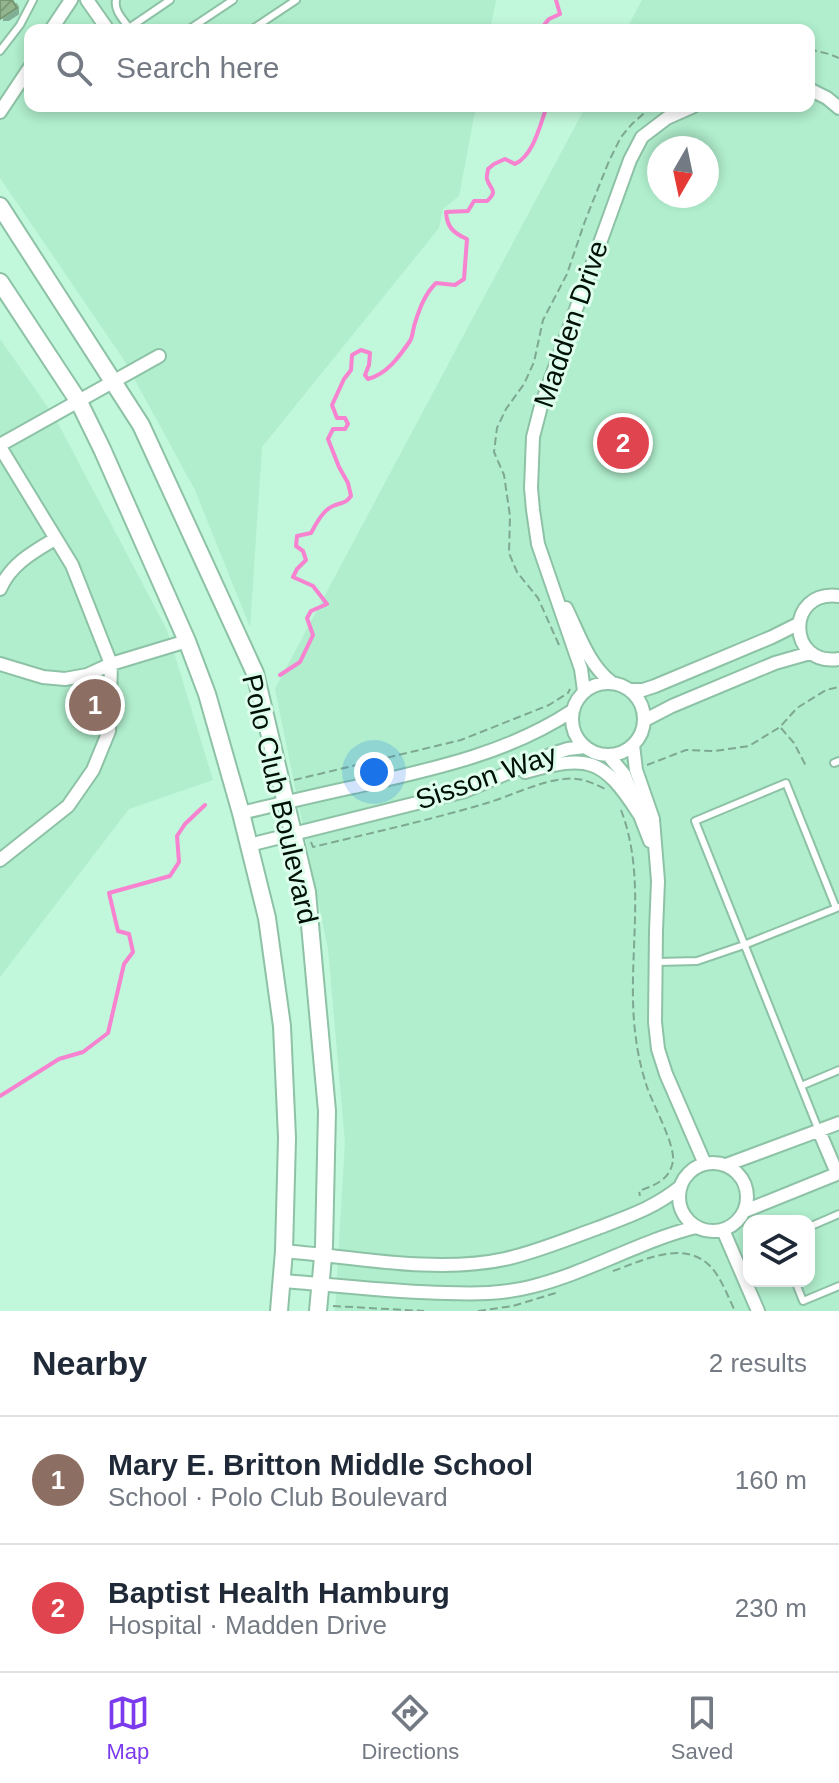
<!DOCTYPE html>
<html lang="en">
<head>
<meta charset="utf-8">
<style>
  :root { --surface:#fff; --page:#f6f6f7; --text:#1f2937; --muted:#747a83; --line:#e0e1e3; --accent:#7c3aed }
  body { margin:0; font-family:Helvetica,sans-serif; background:var(--page); color:var(--text) }
  .controls { position:absolute; right:24px; bottom:24px; display:grid; overflow:hidden; border-radius:16px; box-shadow:0 4px 12px #0003 }
  .controls button { width:72px; height:72px; display:grid; place-items:center; padding:0; border:0; border-bottom:2px solid var(--line); background:var(--surface); color:var(--text); font:40px sans-serif }
  .compass { position:absolute; left:647px; top:136px; width:72px; height:72px; border-radius:50%; background:var(--surface); box-shadow:0 4px 12px #0003; rotate:189deg }
  .you { position:absolute; left:374px; top:772px; width:28px; height:28px; margin:-20px; border:6px solid #fff; border-radius:50%; background:#1a73e8; box-shadow:0 0 0 12px #1a73e833 }
  .badge { display:grid; place-items:center; width:52px; height:52px; border-radius:50%; background:var(--accent); color:#fff; font-size:26px; font-weight:700 }
  .pin { position:absolute; translate:-50% -50%; border:4px solid #fff; box-shadow:0 2px 8px #0006 }
  .list { margin:0; padding:0; list-style:none }
  h2 { display:flex; justify-content:space-between; align-items:center; height:104px; margin:0; padding:0 32px; font-size:34px }
  h2 small { font-size:26px; font-weight:400; color:var(--muted) }
  .list li { display:grid; grid-template-columns:52px 1fr auto; gap:24px; align-items:center; box-sizing:border-box; height:128px; padding:0 32px; border-top:2px solid var(--line) }
  .list b { display:block; font-size:30px; white-space:nowrap }
  .list p { margin:0; font-size:26px; white-space:nowrap; color:var(--muted) }
  .list em { font-size:26px; font-style:normal; color:var(--muted) }
  .icon { flex:none; width:44px; height:44px; fill:none; stroke:currentColor; stroke-width:2; stroke-linecap:round; stroke-linejoin:round }
  .map { position:relative; flex:none; width:839px; height:1311px; overflow:hidden }
  .search { position:absolute; background:var(--surface); box-shadow:0 4px 12px #0003; left:24px; right:24px; top:24px; height:88px; display:flex; align-items:center; gap:20px; box-sizing:border-box; padding:0 28px; border-radius:16px; color:var(--muted); font-size:30px }
  .sheet { height:360px; background:var(--surface) }
  nav { display:flex; justify-content:space-around; align-items:center; box-sizing:border-box; height:112px; border-top:2px solid var(--line); background:var(--surface); font-size:22px; color:var(--muted) }
  nav a { display:grid; justify-items:center; gap:4px }
  nav .on { color:var(--accent) }
  .map>svg:first-child { display:block }
</style>
</head>
<body>
<div class="map">
<svg width="839" height="1311" viewBox="0 0 839 1311">
  <defs>
    <pattern id="building-hatch" width="6" height="6" patternUnits="userSpaceOnUse" patternTransform="scale(2)"><rect width="6" height="6" fill="#94b68e"/><path d="M-1 1l2-2M0 6l6-6M5 7l2-2" fill="none" stroke="#7e9b79"/></pattern>
    <filter id="shadow"><feDropShadow dx="4" dy="4" stdDeviation="0" flood-color="#0004"/></filter>
  </defs>
  <rect width="100%" height="100%" fill="#c1f7da"/>
  <path fill="#b0eecd" fill-rule="evenodd" d="M0,0H496L490,30H30V106H476L459,196L443,209L439,228L262,447L250,627L195,490L124,360L0,178Z
    M642,0H839V1311H335L345,1142L328,949L275,689L586,106H809V30H626ZM659,148H707V196H659ZM749,1221H809V1281H749Z
    M0,339L54,416L167,630L213,780L129,809L0,977Z"/>
  <g fill="none" stroke-linecap="round" stroke-linejoin="round">
    <path stroke="#f682d0" stroke-width="4" d="M548,30L544,25L549,19L560,14L556,0
      M280,675L300,662L313,635L307,618L311,611L327,604L313,586L293,577L297,569L306,560L303,551L296,546L297,536L311,533C316,524 323,510 333,506C342,502 345,504 351,496L348,483L339,467L328,439L333,429H345L348,424L345,418H337L332,405L344,379L351,370L352,355L361,350L370,353L369,365L365,375L368,379C387,374 399,357 410,341C413,336 413,328 415,323C420,307 425,294 436,283L455,285L464,279L467,239C453,233 447,227 446,212L468,211L474,201H487C499,190 490,190 487,179C486,176 488,172 488,169L494,164L505,159L515,164C534,155 540,124 547,106
      M0,1096L59,1059L83,1052L108,1033L124,964L133,952L129,934L118,931L109,893L170,876L179,862L177,836L185,824L205,805"/>
  </g>
  <path fill="url(#building-hatch)" stroke="#759670" stroke-width="2" filter="url(#shadow)" d="M0,0H12L17,8L0,19Z"/>
  <g fill="none" stroke-linecap="round" stroke-linejoin="round">
    <g stroke="#8ec2a6" stroke-width="10">
      <path id="service" d="M116,0C114,11 123,19 129,28
        M126,30L170,0
        M188,30L233,0
        M251,30L296,0
        M0,51L20,25L33,0
        M834,763L839,761
        M657,962L697,961L744,945L839,907
        M801,1086L839,1070
        M819,1131L695,821L786,783L836,908
        M809,1227L839,1214
        M795,1281L803,1301L839,1286"/>
    </g>
    <g stroke="#8ec2a6" stroke-width="16">
      <path id="minor" d="M87,0L108,30
        M51,30L71,0
        M809,89L827,98L839,108
        M0,112L30,67
        M0,445L159,356
        M0,447L72,565L111,664L109,731L93,770L68,806L0,860
        M0,589C11,564 33,552 55,539
        M839,596C785,589 787,667 839,659
        M566,608C579,634 588,664 611,682
        M0,664L43,677L65,679L87,675L111,664L187,641
        M572 719a36 36 0 1 1 72 0a36 36 0 1 1-72 0Z
        M630,690H643L655,686L772,637L798,624
        M584,691L581,669L538,544L533,510L531,488L533,437L541,406L630,160L642,137L667,118L694,106
        M645,720L672,706L775,663L810,653
        M633,745L636,770L653,819L658,881L656,931L655,1022L658,1049L666,1074L705,1164
        M608,755L624,774L650,841
        M525,772C589,754 603,758 639,814
        M241,813C279,804 316,795 354,787C429,770 507,754 572,711
        M249,845L465,791L552,754L568,749L585,747
        M819,1131L837,1173
        M679 1197a34 34 0 1 1 68 0a34 34 0 1 1-68 0Z
        M726,1165L839,1123
        M745,1211L839,1173
        M723,1230L758,1311
        M284,1251C354,1257 436,1274 505,1259C537,1252 567,1239 598,1228C629,1216 654,1208 680,1187
        M282,1281C337,1285 391,1292 446,1293C475,1294 502,1294 530,1287C588,1273 639,1241 696,1227"/>
    </g>
    <g stroke="#8ec2a6" stroke-width="20">
      <path id="tertiary" d="M0,206L141,425L255,673L307,892L327,1111L324,1246L318,1311
        M0,282L79,402L102,449L187,641L207,694L241,813L267,918L282,1026L287,1138L284,1251L279,1311"/>
    </g>
    <path stroke="#7fa892" stroke-width="2" stroke-dasharray="8 4" stroke-linecap="butt" d="M809,49L829,54L839,58
      M559,645L538,598L517,572L509,553L510,516L504,475L494,452L497,428L506,409L524,384L534,362L543,320L567,274L585,221L609,161L621,137L632,124L652,106
      M781,728L794,743L807,768
      M647,765L686,750L715,751L749,746L780,727L797,708L826,690L839,687
      M294,780L461,740L549,705L568,693L570,689
      M621,810C649,883 625,963 636,1039C638,1055 642,1072 647,1087C653,1105 675,1144 673,1161C670,1180 655,1185 639,1191L640,1196
      M311,842L313,847C371,833 430,820 487,803C510,796 541,781 564,779C580,777 591,782 605,789
      M613,1271C642,1261 683,1239 710,1266C721,1277 728,1297 735,1311
      M333,1306L424,1311
      M478,1311L513,1306L559,1292"/>
    <use href="#service" stroke="#fff" stroke-width="6"/>
    <use href="#minor" stroke="#fff" stroke-width="12"/>
    <use href="#tertiary" stroke="#fff" stroke-width="16"/>
  </g>
  <g text-anchor="middle" dominant-baseline="central" stroke-width="6" stroke-linejoin="round" paint-order="stroke">
    <g font-size="28" fill="#011108" stroke="#dfffed">
      <text transform="translate(571 324) rotate(-71)">Madden Drive</text>
      <text transform="translate(486 777) rotate(-19)">Sisson Way</text>
      <text transform="translate(280 799) rotate(77)">Polo Club Boulevard</text>
    </g>
  </g>
</svg>
<div class="controls">
<button><svg class="icon" aria-label="layers" viewBox="0 0 24 24"><path d="M12 4l9 5-9 5-9-5zM3 14l9 5 9-5"/></svg></button>
</div>
<svg class="compass" viewBox="-18 -18 36 36"><path d="M0-13l5 13h-10z" fill="#e53935"/><path d="M0 13l5-13h-10z" fill="#747a83"/></svg>
<div class="you"></div>
<div class="pin badge" style="left:95px;top:705px;background:#8d6e63">1</div>
<div class="pin badge" style="left:623px;top:443px;background:#e0444e">2</div>
<div class="search"><svg class="icon" aria-label="search" viewBox="0 0 24 24"><circle cx="10" cy="10" r="6"/><path d="M15 15l6 6"/></svg>Search here</div>
</div>
<section class="sheet">
<h2>Nearby<small>2 results</small></h2>
<ul class="list">
<li><span class="badge" style="background:#8d6e63">1</span><div><b>Mary E. Britton Middle School</b><p>School · Polo Club Boulevard</p></div><em>160 m</em></li>
<li><span class="badge" style="background:#e0444e">2</span><div><b>Baptist Health Hamburg</b><p>Hospital · Madden Drive</p></div><em>230 m</em></li>
</ul>
</section>
<nav>
<a class="on"><svg class="icon" aria-label="map" viewBox="0 0 24 24"><path d="M3 6l6-2 6 2 6-2v14l-6 2-6-2-6 2zM9 4v14M15 6v14"/></svg>Map</a>
<a><svg class="icon" aria-label="directions" viewBox="0 0 24 24"><path d="M12 3l9 9-9 9-9-9zM9 14v-3h6M13 9l2 2-2 2"/></svg>Directions</a>
<a><svg class="icon" aria-label="saved" viewBox="0 0 24 24"><path d="M7 4h10v16l-5-4-5 4z"/></svg>Saved</a>
</nav>
</body>
</html>
